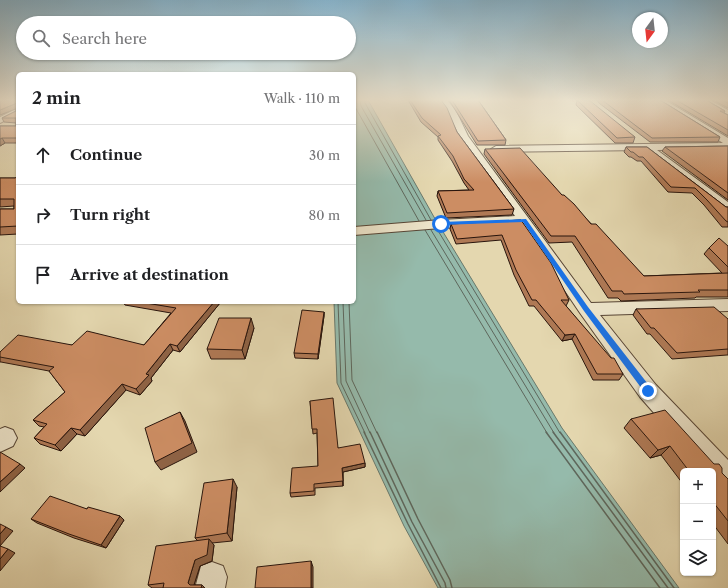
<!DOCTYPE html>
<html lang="en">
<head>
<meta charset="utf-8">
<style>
  :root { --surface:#fff; --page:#f6f6f6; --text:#202124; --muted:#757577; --line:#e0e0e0 }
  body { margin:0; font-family:"Libre Caslon Text",serif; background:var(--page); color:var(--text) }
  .controls { position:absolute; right:12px; bottom:12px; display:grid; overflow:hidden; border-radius:6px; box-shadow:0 1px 3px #0004 }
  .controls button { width:36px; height:36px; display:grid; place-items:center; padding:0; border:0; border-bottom:1px solid var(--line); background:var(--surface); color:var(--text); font:20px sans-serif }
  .compass { position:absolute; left:632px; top:12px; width:36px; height:36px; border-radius:50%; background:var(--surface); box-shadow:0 1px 3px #0004; rotate:195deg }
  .stop { position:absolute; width:12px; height:12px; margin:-9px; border:3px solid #1a73e8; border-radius:50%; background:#fff }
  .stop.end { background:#1a73e8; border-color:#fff; box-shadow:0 1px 4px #0008 }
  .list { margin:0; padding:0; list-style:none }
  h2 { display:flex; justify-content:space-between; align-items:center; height:52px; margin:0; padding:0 16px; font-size:17px }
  h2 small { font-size:13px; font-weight:400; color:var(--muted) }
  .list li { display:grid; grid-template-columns:26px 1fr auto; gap:12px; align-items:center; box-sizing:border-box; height:60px; padding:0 16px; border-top:1px solid var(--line) }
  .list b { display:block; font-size:15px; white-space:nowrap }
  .list em { font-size:13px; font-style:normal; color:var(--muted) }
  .icon { flex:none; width:22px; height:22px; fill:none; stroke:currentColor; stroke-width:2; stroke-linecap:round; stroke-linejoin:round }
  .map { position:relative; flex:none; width:728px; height:588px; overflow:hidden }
  .search { position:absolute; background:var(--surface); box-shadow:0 1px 3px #0004; left:16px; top:16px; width:340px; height:44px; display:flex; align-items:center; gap:10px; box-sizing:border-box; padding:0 14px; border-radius:22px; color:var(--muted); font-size:15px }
  .panel { position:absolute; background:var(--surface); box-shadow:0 1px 3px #0004; left:16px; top:72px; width:340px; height:232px; border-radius:6px }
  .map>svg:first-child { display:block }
</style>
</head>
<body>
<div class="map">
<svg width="728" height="588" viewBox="0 0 728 588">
  <rect width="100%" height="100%" fill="#e4d7af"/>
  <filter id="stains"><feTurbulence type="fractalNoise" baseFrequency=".005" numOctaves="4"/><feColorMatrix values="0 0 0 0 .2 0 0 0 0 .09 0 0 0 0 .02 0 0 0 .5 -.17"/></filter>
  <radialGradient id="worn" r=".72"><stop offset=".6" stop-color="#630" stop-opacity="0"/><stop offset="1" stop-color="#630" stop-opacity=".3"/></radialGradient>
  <path fill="#95baab" stroke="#69786b" d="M354,100H368L434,217L562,428L679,588H438L404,526L337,383L334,302H354Z"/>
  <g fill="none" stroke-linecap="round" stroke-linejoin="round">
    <path stroke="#5e675c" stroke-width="1" d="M360,100L361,106L426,220
      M365,100V103L431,220
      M354,105L419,221
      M437,229L560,433
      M425,230L547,433
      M431,230L554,433
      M338,302L341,383L365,433
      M343,302L346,381L370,433
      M349,302L352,380L377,433"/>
    <path stroke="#5e675c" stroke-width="1.5" d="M364,432L408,524L441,588
      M370,432L412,522L445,583L446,588
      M377,432L418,519L450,580L452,588
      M546,432L660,588
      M553,432L668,588
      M560,432L674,588"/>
    <g stroke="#574535" stroke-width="2">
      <path id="minor" d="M439,100H447L456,111L468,136L591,303L728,299V311L600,315L656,385L728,460V491L719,487L713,480V471H705L640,397L580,313L520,224L441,228L354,235V227L441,220L515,216L458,136L448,111Z
        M655,100H665L728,138V149L657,150L728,202V212L723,211L644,150L496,152L491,149L496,146L723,143Z
        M700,100H710L728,110V116Z
        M18,108V114L0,123V117Z
        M5,427L13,430L17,438L13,446L0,452V429Z
        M212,562L223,566L227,577L225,588H195L201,566Z"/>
    </g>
    <use href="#minor" fill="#ede5cb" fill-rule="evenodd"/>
  </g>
  <path fill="#af7955" stroke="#28140c" d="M0,100H18V143H5L0,146V126H16V123L4,122L2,118L16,111V108L0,115Z
    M408,100H441L457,132L514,209L512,215L446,218L437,196L438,191L469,190L464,183L452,161L438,140V137L421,122Z
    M449,100H478L506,140L505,145H477Z
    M577,100L635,137L633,143H615L576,105Z
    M597,100H660L720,137L718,142H650L599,103Z
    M668,100H706L725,111L724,113L728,115V136Z
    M713,100H728V108Z
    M728,146V200L662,151L665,147Z
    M626,147H647L726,207H728V227H722L704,205L692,193L668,192L641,161H637L631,157H629L624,152Z
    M485,149L562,195L644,276L722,273L704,254L709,248L728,246V297H696L695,298L621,301L618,298H608L572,242L549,243L484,154Z
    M18,177V234L0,235V209H14V206L0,207V178H15Z
    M521,220L569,300L566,306L623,374L619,380H593L572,339L562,341L534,306H529L514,275L501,240L456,244L450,229L451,224Z
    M123,302H220V303L180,352L173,350L151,378L152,381L140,395L126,390L85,436L77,434L61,451L40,444L34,438L44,427L39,426L33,420L65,392L49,371L1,362H0V352L72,345H144L171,313L125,305Z
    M636,309L728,319V355H727L672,359L650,334H647L633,315Z
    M324,312V316L318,359L295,358L294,353Z
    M254,328L245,359H211L207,349Z
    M310,401L338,448L365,463V467L343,472V486L315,488V495L291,497L290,493L318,466L317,433L313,434Z
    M631,419L722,473L728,479V544L713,524V471H683V484L661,455L650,458L624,428Z
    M237,487L232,541L212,543L214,545L212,561L200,566L194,585H202L205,588H152L148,585L198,541L195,538Z
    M87,509L120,516L124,520L106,548L74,538L37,523L31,519Z"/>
  <path fill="#8f6345" stroke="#28140c" d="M17,103L18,108L0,115V110Z
    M2,138L5,143L0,146V139Z
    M214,302H220V303L180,352L177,346Z
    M324,312V316L318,359V354Z
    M251,318L254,328L245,359L242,350Z
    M575,334L572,339L562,341L565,335Z
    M170,344L173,350L151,378L152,381L140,395L136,389L146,374Z
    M122,384L126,390L85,436L80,430Z
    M180,412L185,421L197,452L161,470L155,462Z
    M71,428L77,434L61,451L55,445Z
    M670,446L661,455L650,458L658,450Z
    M365,463V467L343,472V486L342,468Z
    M20,464L25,468L0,492V482Z
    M233,479L237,487L232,541L227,533Z
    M120,516L124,520L106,548L101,545Z
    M6,527L13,531L0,546V534Z
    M209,539L214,545L212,561L200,566L193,588L188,583L195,560Z
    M8,549L15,553L0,571V559Z
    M311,561L313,567V588H311Z
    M202,585L205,588H201Z"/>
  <path fill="#cc8d63" stroke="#28140c" d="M0,100H18V138H2L0,139V126H16V118H2L16,111L17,103L0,110Z
    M410,100H441L447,108L457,132L514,209L447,213L438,191L474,190L464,179L453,156L438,136L441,135L422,118Z
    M452,100H478L506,140L478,141Z
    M577,100H589L635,137L617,138Z
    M602,100H660L720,137L652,138Z
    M676,100H706L725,111H720L728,115V130Z
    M722,100H728V103Z
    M728,146V193L665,147Z
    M626,147H647L726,207H728V222L726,221L707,200L695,188L671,187L643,157H639L633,152H631Z
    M520,148L562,195H564L574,204L591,224H596L644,276L728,273V290H698L700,292L624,294L622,291H612L575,236H551L485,149Z
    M17,177H18V226L0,227V209H14V199H0V178H15Z
    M521,220L551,263L569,300H561L611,358H614L623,374H597L575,334L565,335L536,300H532L516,270L502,235L457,239L451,224Z
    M719,238L728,246V267L709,248Z
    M140,302H214L177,346L170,344L146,374L149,375L136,389L122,384L80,430L71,428L55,445L34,438L47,424L33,420L65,392L49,371L54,367L0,357V352L18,335L72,345L87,331L144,345L176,308Z
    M714,307L728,319V349L677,353L654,328H651L636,309Z
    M302,310L324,312L318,354L294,353Z
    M219,318H251L242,350L207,349Z
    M333,398L338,448L360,444L365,463L342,468L343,481L314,484V491L290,493L292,468L318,466L317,429H312L310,401Z
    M665,410L714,464H719L722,468V473L728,479V521L713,502V471H689L670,446L658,450L631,419Z
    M180,412L192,443L155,462L145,428Z
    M0,452L20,464L0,482Z
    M233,479L227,533L195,538L204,483Z
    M50,496L87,509L88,507L120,516L101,545L69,534L31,519Z
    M0,524L6,527L0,534Z
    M209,539L207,555L195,560L188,583L190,585H202L201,588H163L164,583L148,585L156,546Z
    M0,546L8,549L0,559Z
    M311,561V588H255L257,567Z"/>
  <linearGradient id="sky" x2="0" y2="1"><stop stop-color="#87b6d0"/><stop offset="0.55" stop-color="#f3eddb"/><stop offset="1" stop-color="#f3eddb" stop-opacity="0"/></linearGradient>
  <rect width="728" height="182" fill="url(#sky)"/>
  <path fill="#1a73e8" d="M526,219L588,307L651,388L652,391L651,393H645L584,311L523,222L441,225L438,224L441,222Z"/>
  <rect width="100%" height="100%" filter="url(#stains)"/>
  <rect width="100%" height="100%" fill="url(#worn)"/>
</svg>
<div class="controls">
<button>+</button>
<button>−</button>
<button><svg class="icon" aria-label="layers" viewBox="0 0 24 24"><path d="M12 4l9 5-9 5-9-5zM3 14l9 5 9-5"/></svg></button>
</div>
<svg class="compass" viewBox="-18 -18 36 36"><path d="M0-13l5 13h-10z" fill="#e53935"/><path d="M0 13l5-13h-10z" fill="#757577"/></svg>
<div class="stop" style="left:441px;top:224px"></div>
<div class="stop end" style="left:648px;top:391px"></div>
<div class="search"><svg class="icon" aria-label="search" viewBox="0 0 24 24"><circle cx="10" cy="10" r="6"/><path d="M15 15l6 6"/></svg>Search here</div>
<section class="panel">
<h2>2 min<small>Walk · 110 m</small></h2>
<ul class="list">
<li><svg class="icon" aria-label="ahead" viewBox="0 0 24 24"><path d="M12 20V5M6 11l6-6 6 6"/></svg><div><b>Continue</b></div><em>30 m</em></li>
<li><svg class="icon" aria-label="right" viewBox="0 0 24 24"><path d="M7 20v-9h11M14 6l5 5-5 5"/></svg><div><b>Turn right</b></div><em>80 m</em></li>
<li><svg class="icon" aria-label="arrive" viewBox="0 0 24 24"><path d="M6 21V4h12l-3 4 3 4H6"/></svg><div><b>Arrive at destination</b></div></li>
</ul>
</section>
</div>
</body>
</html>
